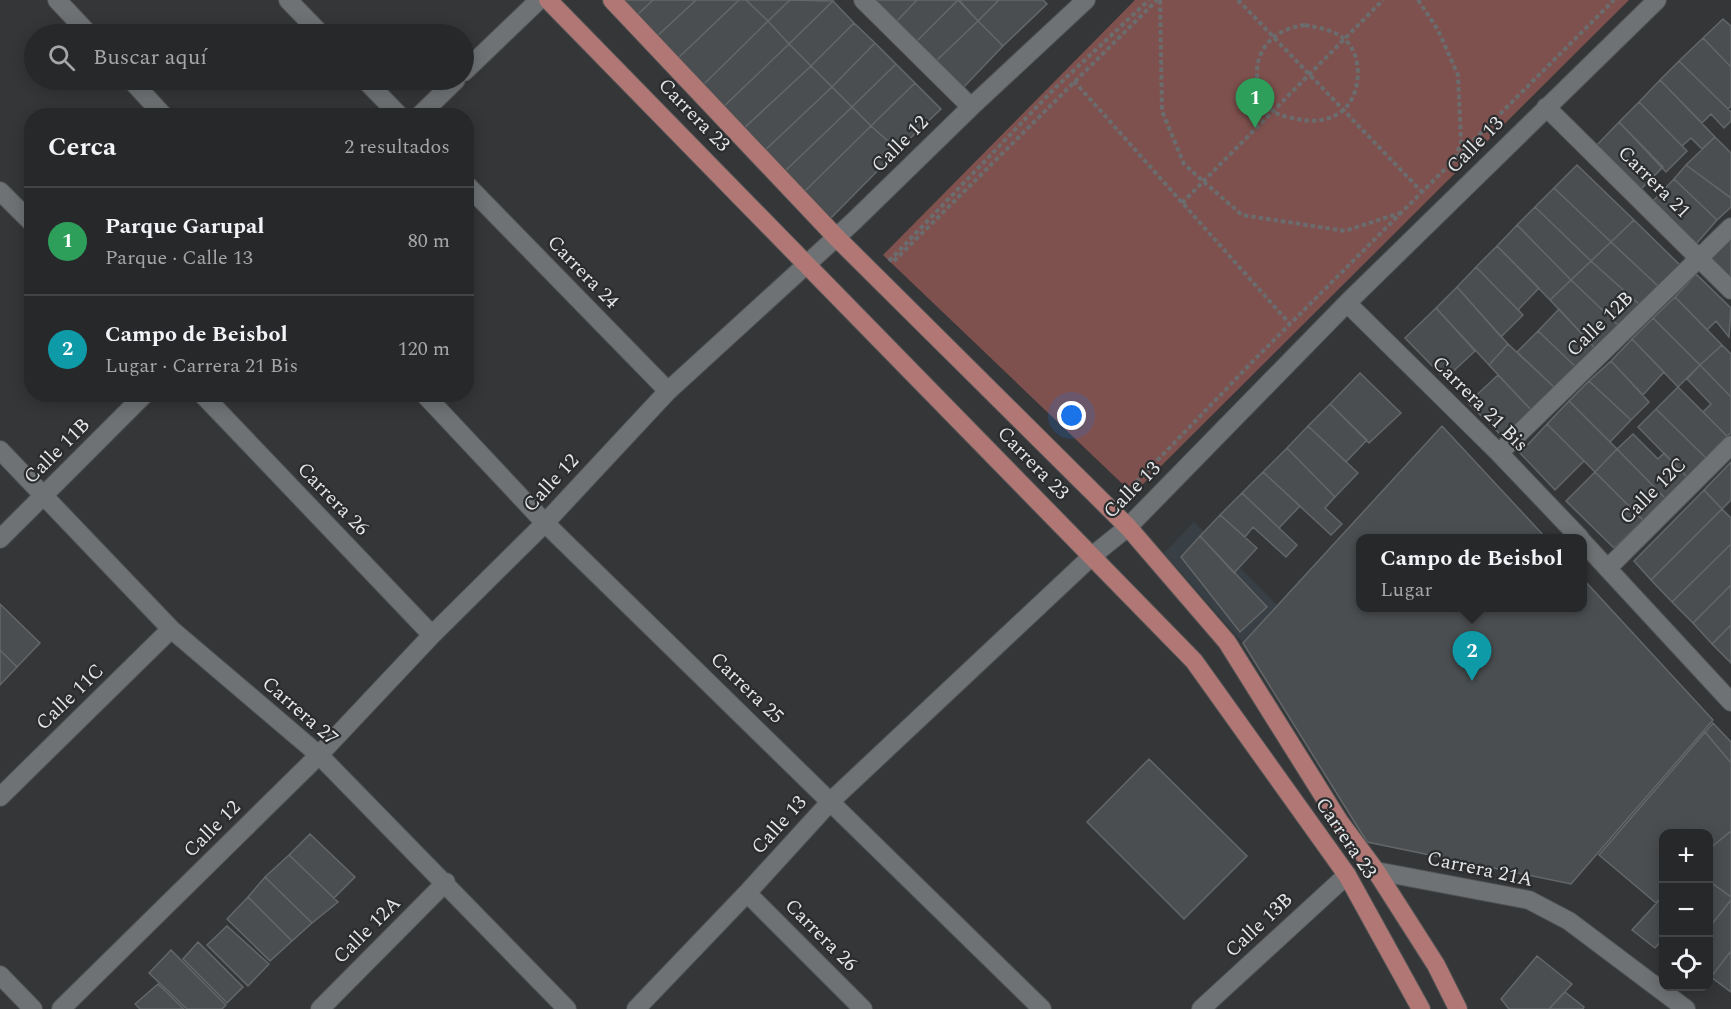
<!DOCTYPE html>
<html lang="es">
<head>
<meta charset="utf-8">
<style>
  :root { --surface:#27282a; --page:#2f3032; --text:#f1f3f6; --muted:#a4a6a8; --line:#434447; --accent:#d93025 }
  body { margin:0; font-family:Spectral,serif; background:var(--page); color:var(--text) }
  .controls { position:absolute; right:18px; bottom:18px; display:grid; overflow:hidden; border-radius:12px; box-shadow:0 3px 15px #0003 }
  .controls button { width:54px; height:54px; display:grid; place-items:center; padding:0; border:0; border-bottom:2px solid var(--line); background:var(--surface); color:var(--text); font:30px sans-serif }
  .you { position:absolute; left:1072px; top:416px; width:21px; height:21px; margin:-15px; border:4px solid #fff; border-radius:50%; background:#1a73e8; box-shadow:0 0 0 9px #1a73e833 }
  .badge { display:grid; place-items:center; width:39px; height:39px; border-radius:50%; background:var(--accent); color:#fff; font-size:20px; font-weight:700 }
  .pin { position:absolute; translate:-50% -50px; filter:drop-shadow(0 2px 3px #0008) }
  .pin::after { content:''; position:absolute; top:32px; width:21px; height:18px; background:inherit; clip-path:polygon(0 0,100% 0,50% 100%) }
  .popup { position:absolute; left:1356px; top:534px; width:231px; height:78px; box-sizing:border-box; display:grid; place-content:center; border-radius:12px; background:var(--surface); filter:drop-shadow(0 2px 4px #0005); font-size:20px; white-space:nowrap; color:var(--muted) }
  .popup b { font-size:22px; color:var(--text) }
  .popup::after { content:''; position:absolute; left:50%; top:100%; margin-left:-12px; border:12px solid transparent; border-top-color:var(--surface) }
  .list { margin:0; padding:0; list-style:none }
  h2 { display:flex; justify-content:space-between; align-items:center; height:78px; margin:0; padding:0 24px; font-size:26px }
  h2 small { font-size:20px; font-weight:400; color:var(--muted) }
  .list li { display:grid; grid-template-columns:39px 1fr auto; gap:18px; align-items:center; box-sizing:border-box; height:108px; padding:0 24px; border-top:2px solid var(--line) }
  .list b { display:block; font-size:22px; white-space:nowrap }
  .list p { margin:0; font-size:20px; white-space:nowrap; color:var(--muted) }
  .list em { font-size:20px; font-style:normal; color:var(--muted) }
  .icon { flex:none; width:33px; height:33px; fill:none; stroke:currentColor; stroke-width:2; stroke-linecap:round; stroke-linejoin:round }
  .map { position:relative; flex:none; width:1731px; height:1009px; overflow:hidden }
  .search { position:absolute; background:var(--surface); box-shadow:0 3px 15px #0003; left:24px; top:24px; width:450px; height:66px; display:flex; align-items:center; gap:15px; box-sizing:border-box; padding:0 21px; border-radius:33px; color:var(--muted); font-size:22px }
  .panel { position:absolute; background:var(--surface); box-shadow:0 3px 15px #0003; left:24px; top:108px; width:450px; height:294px; border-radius:24px }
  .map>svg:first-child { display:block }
</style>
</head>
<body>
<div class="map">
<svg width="1731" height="1009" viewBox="0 0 1731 1009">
  <rect width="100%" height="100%" fill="#343638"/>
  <path fill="#384045" d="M1194,522L1277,605L1243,643L1164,553Z"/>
  <path fill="#7f514e" d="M1135,0H1629L1133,494L883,255Z"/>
  <path fill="#4b4e50" stroke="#646769" stroke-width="1.5" d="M616,0H653L634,18Z
    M653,0H696L654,39L634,18Z
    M696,0H739L675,61L654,39Z
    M739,0H746L768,21L699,89L675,61Z
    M746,0H790L768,21Z
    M790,0L833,1L789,44L768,21Z
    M876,0H917L895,23L875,2Z
    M917,0H958L915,43L895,23Z
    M958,0L978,21L935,62L915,43Z
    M959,0H999L978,21Z
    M999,0H1043L1047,4L1003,46L978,21Z
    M833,1L854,23L811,66L789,44Z
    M1723,19L1731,26V67L1703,38Z
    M768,21L789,44L720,110L699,89Z
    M978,21L1003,46L962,89L935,62Z
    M854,23L875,43L832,87L811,66Z
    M1703,38L1731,67V106L1728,109L1679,61Z
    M875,43L896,64L852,107L832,87Z
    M789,44L811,66L741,131L720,110Z
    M1679,61L1731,112V121L1724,128L1711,114L1702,123L1660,80Z
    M896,64L915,83L871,126L852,107Z
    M811,66L832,87L762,153L741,131Z
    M1660,80L1715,137L1702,149L1691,138L1682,146L1639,102Z
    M915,83L941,109L898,150L871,126Z
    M832,87L852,107L783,173L762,153Z
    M1639,102L1687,151L1666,172L1619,122Z
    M852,107L871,126L803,193L783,173Z
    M1619,122L1663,167L1640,190L1596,146Z
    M871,126L898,150L830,219L803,193Z
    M1715,137L1731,153V198L1686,165Z
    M1577,165L1634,220L1611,242L1554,188Z
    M1686,165L1731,198V207L1717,220L1674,179Z
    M1674,179L1717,220L1696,244L1652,202Z
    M1554,188L1611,242L1591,261L1535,207Z
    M1535,207L1591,261L1571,280L1517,225Z
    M1634,220L1680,265L1658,286L1611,242Z
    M1517,225L1571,280L1550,300L1497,246Z
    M1731,235V282L1707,259Z
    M1611,242L1658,286L1639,304L1591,261Z
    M1497,246L1539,288L1518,310L1476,267Z
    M1591,261L1639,304L1618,325L1571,280Z
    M1476,267L1523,315L1501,337L1457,287Z
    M1696,274L1731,308L1729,337L1716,321L1707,330L1675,297Z
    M1571,280L1618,325L1595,348L1550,300Z
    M1457,287L1508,344L1489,365L1436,308Z
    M1675,297L1722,345L1700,365L1653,318Z
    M1436,308L1475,351L1445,379L1405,338Z
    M1559,309L1595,348L1576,367L1538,331Z
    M1653,318L1700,365L1678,387L1632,339Z
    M1538,331L1576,367L1555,388L1517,352Z
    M1632,339L1664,372L1643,395L1611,361Z
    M1508,344L1555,388L1532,411L1489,365Z
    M1722,345L1731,354V397L1700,365Z
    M1611,361L1649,402L1631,420L1589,381Z
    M1700,365L1731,397V433L1727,436L1703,412L1711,404L1687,379Z
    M1360,373L1401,413L1369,443L1330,404Z
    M1498,375L1532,411L1505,439L1468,403Z
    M1589,381L1631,420L1610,442L1569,401Z
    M1678,387L1727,436L1706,458L1656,409Z
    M1569,401L1617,449L1595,472L1547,424Z
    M1330,404L1367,440L1346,462L1308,426Z
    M1656,409L1706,458L1687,477L1638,427Z
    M1547,424L1584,461L1555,490L1520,453Z
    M1308,426L1358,473L1335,497L1287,448Z
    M1442,426L1546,538H1361V608H1583V579L1713,720L1571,884L1367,842L1243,643Z
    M1633,434L1658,459L1664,453L1687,477L1665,498L1617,449Z
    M1287,448L1335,497L1325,508L1342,524L1331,535L1263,472Z
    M1617,449L1665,498L1643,520L1595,472Z
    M1731,462V500L1722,509L1704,490Z
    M1263,472L1300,506L1279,528L1242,493Z
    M1595,472L1643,520L1614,548L1566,501Z
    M1704,490L1722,509L1651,580L1634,561Z
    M1242,493L1297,545L1286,557L1253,527L1245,537L1220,515Z
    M1722,509L1731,518V544L1672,602L1651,580Z
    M1220,515L1257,548L1234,573L1200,536Z
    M1200,536L1267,607L1240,632L1181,557Z
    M1731,544V585L1693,623L1672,602Z
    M1731,585V625L1712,644L1693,623Z
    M0,604L40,643L17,667L0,650Z
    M1731,625V663L1712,644Z
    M0,650L17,667L0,685Z
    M1713,723L1731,742V831L1708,850V834H1664V895L1656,903L1599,855Z
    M1705,732L1731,763V831L1708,850V834H1664V895L1656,903L1599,855Z
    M1149,759L1247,856L1184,919L1087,822Z
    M1731,831V897L1708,880V850Z
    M310,834L355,877L334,898L289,855Z
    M289,855L338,902L312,923L265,877Z
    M265,877L312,923L292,941L248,897Z
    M1710,882L1731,897V900L1708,929Z
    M1664,895V938L1655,948L1632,930Z
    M248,897L292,941L270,961L227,919Z
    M1731,900V951L1711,977L1708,975V929Z
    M227,926L269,964L248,986L207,945Z
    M198,942L243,987L227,1003L183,959Z
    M171,950L226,1005L222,1009H187L149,973Z
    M1731,951V992L1711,977Z
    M1537,956L1572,984L1549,1009H1509L1501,999Z
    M158,984L184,1009H140L135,1004Z
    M1565,992L1584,1007L1583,1009H1549Z"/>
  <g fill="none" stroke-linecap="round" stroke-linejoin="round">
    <g stroke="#4f5253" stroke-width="20">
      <path id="minor" d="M57,0L89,34
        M288,0L321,34
        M863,0L971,107
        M464,72L539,0
        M131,80L164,116
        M365,80L400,116
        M1546,107L1731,290
        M419,116L456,80
        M466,184L668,391
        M0,191L32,223
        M1347,303L1499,453L1580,538
        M202,394L432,635
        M424,394L545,523L1042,1009
        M0,450L171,629L319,755L567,1009
        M1499,453L1731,227
        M0,539L145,394
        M1583,542L1731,702
        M1608,568L1731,445
        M0,797L171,629
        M1376,871L1529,900L1569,921L1686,1009
        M747,893L863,1009
        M0,975L33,1009
        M61,1009L319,755L432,635L545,523L668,391L853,222L971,107L1086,0
        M320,1009L446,882
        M636,1009L747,893L831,801L1092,556L1128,527L1347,303L1657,0
        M1201,1009L1347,875"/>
    </g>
    <g stroke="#4f5253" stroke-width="20">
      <path id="major" d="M548,0L1194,661L1347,875L1421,1009
        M612,0L836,237L1128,527L1227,642L1339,821L1376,871L1436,965L1458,1009"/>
    </g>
    <path stroke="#6a6c6e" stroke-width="4" stroke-dasharray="4.5 3" stroke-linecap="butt" d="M1160,0L1162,111L1184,164L1203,181L1242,215L1345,231L1400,213
      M1238,0L1422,192
      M1418,0L1438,30L1458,75L1461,142L1456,156
      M1305,25C1318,28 1332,29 1343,38C1364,54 1362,95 1342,111C1331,120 1316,122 1303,120C1293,118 1281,117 1273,111C1266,106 1261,95 1259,88C1250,53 1272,29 1305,25Z
      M1074,81L1290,324
      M1182,203L1383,0
      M889,261L1055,88L1149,0
      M894,261L1157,0
      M1126,493L1256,358L1614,0"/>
    <use href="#minor" stroke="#6f7274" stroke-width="18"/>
    <use href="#major" stroke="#b17774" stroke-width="18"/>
  </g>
  <g text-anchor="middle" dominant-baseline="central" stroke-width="4.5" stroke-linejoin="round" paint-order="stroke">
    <g font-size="20" fill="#e4e6e7" stroke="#2a2c2e">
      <text transform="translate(694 115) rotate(46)">Carrera 23</text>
      <text transform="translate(900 144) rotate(-45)">Calle 12</text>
      <text transform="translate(1475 145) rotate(-45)">Calle 13</text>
      <text transform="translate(1654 182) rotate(45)">Carrera 21</text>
      <text transform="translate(583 272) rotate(46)">Carrera 24</text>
      <text transform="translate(1600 324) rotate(-44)">Calle 12B</text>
      <text transform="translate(1480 404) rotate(45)">Carrera 21 Bis</text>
      <text transform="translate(57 451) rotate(-45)">Calle 11B</text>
      <text transform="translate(1033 463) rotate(46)">Carrera 23</text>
      <text transform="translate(551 483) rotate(-47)">Calle 12</text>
      <text transform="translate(1132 490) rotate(-45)">Calle 13</text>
      <text transform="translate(1653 491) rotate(-45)">Calle 12C</text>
      <text transform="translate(333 499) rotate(46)">Carrera 26</text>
      <text transform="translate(747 688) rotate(44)">Carrera 25</text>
      <text transform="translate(70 697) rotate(-44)">Calle 11C</text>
      <text transform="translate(300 711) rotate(41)">Carrera 27</text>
      <text transform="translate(779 825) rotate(-48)">Calle 13</text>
      <text transform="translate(212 829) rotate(-45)">Calle 12</text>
      <text transform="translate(1346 838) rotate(56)">Carrera 23</text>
      <text transform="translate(1480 869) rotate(12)">Carrera 21A</text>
      <text transform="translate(1259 925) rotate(-43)">Calle 13B</text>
      <text transform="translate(367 930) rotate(-45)">Calle 12A</text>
      <text transform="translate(821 935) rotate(45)">Carrera 26</text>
    </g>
  </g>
</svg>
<div class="controls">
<button>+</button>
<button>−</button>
<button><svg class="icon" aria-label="locate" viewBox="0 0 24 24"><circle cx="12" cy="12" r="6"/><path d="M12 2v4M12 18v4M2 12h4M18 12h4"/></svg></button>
</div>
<div class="you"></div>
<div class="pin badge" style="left:1255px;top:128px;background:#2e9e5b">1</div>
<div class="pin badge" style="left:1472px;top:681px;background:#0f9aa8">2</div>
<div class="popup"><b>Campo de Beisbol</b>Lugar</div>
<div class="search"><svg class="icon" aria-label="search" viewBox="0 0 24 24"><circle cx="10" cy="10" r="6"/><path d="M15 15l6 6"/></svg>Buscar aquí</div>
<section class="panel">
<h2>Cerca<small>2 resultados</small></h2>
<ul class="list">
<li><span class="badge" style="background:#2e9e5b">1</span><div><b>Parque Garupal</b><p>Parque · Calle 13</p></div><em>80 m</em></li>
<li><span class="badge" style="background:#0f9aa8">2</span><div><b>Campo de Beisbol</b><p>Lugar · Carrera 21 Bis</p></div><em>120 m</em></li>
</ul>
</section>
</div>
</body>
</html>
